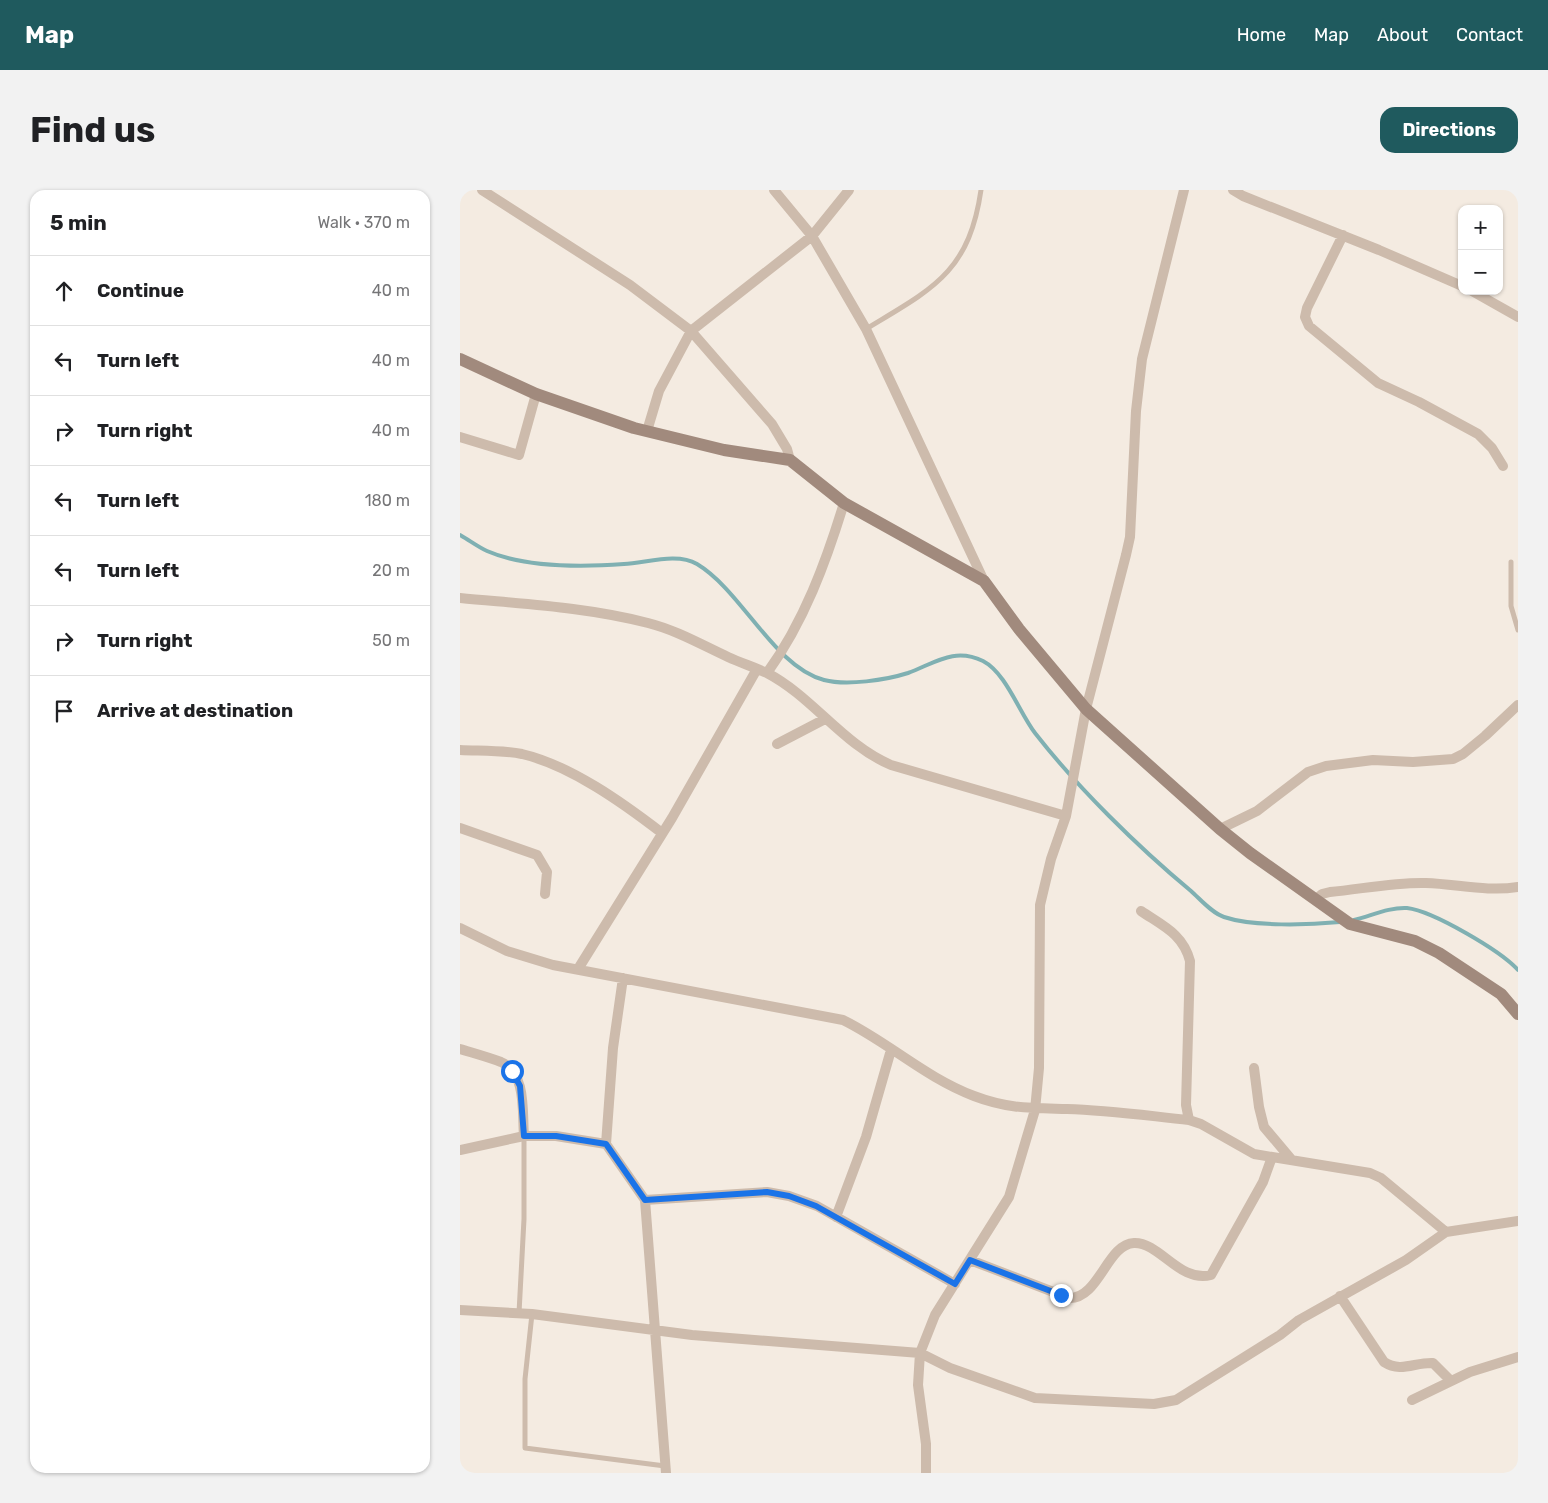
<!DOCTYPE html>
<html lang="en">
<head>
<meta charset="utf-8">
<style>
  :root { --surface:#fff; --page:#f2f2f2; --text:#202124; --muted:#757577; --line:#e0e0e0; --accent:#1f5a5e }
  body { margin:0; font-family:Rubik,sans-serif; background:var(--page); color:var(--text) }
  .controls { position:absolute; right:15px; top:15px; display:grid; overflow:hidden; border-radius:10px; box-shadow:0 1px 4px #0004 }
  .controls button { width:45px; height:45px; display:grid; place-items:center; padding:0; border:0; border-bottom:1px solid var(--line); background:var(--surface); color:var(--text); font:25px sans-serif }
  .stop { position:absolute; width:15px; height:15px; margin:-11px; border:4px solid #1a73e8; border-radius:50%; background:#fff }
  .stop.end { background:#1a73e8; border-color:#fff; box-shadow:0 1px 5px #0008 }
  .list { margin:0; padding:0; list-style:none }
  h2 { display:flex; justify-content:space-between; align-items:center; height:65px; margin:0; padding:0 20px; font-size:21px }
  h2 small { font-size:16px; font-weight:400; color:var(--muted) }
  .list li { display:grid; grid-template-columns:32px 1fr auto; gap:15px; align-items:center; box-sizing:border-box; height:70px; padding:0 20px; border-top:1px solid var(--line) }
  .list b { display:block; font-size:19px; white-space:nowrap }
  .list em { font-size:16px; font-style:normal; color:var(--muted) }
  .icon { flex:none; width:28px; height:28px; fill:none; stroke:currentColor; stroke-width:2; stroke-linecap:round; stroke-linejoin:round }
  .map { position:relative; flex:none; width:1058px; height:1283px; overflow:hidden; border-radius:15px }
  header { display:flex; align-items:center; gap:30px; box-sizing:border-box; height:70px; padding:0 25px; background:var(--accent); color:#fff }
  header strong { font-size:24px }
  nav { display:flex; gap:28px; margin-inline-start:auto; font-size:18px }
  .intro { display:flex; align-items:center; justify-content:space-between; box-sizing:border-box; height:120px; padding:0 30px }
  h1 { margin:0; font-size:35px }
  .button { padding:12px 22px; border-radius:15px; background:var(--accent); color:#fff; font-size:18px; font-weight:700 }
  main { display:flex; gap:30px; padding:0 30px }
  aside { flex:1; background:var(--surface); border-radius:15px; box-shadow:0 1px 4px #0004 }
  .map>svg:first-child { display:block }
</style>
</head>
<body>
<header>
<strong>Map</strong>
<nav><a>Home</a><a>Map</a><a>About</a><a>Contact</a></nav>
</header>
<div class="intro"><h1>Find us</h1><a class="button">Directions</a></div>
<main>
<aside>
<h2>5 min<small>Walk · 370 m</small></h2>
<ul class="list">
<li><svg class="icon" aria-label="ahead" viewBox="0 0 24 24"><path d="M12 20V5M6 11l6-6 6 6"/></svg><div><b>Continue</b></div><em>40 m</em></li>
<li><svg class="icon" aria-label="left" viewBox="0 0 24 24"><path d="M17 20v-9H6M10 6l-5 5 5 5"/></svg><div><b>Turn left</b></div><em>40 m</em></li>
<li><svg class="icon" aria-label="right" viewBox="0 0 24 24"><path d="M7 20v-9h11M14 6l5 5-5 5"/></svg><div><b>Turn right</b></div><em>40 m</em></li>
<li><svg class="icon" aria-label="left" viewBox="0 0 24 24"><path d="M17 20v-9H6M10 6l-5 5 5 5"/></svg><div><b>Turn left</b></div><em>180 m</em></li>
<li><svg class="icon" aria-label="left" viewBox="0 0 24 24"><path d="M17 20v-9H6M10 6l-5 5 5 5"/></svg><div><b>Turn left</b></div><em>20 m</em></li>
<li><svg class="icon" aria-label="right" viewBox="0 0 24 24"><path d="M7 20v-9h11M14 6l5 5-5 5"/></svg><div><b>Turn right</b></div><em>50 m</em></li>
<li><svg class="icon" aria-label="arrive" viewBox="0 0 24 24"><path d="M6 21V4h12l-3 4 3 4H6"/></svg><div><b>Arrive at destination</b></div></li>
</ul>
</aside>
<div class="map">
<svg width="1058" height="1283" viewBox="0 0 1058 1283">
  <rect width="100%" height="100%" fill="#f4ebe1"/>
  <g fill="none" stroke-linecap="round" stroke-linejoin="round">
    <path stroke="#7fb0b2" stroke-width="4" d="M0,345C9,350 18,357 27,361C66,378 122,377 164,374C186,373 217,362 237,374C282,401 314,477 364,490C387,496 426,490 448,483C475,473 494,457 523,471C546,483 559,522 575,543C617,597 678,657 731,701C741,710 752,723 764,727C794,737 848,735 880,732
      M894,730C911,726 929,717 947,718C973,721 1041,761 1058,780"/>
    <path stroke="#cdbbac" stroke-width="5" d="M406,139C472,99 509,83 521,0
      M1051,372V416L1058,440
      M59,1123L64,1029V946
      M72,1124L65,1189V1258L205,1276"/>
    <path stroke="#cdbbac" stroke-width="10" d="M22,0L170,95L231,141L312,234L327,259L330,270
      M314,0L352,46L406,139L524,391
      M773,0L783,6L919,60L1002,96
      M883,45L847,118L845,127L849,136L918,193L959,212L1018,244L1032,258L1043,276
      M1012,101L1058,127
      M187,241L199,201L231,141L352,46L389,0
      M0,247L59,265L76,204
      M0,408C62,414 127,417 188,433C216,440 242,455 268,467C281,473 294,477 307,483C353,507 382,554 431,575L606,626
      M307,483C344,432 366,372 384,313
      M317,554L365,529
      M0,560C20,561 42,560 62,564C110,575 163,613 202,643
      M0,638L77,665L87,682L85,704
      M760,639L797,621L848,582L866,576L913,570L953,572L993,569L1003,564L1025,546L1058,515
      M856,709L862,704L870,702C902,699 935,692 966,693C997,694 1027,702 1058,697
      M681,721C703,736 723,744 730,771L726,915L729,930
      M0,738L47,761L93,775L383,830C428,852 466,888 514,906C548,919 572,918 607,919C648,920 689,926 729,930L741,934L794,964L910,983L921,988L986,1042
      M118,779L212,628L297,479
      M163,788L153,858L146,954L185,1010L206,1283
      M0,859C13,863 28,867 41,872C67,883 62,923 64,946
      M794,878L799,917L804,937L831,969
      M0,960L64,946H96L146,954
      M185,1010L307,1002L329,1006L357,1016L495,1094
      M376,1027L406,947L431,860
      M510,1070L609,1108C639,1109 647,1054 674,1053C700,1052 719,1093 751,1085L803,992L812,967
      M880,1106L924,1172C941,1183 955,1172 973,1173L990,1190
      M0,1120L72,1124L232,1145L460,1163L490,1178L575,1208L694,1214L716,1210L820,1145L839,1130L946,1070L986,1042L1058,1031
      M952,1210L1010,1182L1058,1167
      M466,1283V1254L458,1195L460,1163L475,1125L549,1007L575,920L579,878L580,715L591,669L606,626L626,519L666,365L670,347L676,221L682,169L724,0"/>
    <path stroke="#a18a7d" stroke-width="12" d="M0,169L76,204L174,238L264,260L330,270L384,313L524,391L559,439L626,519L760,639L790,663L890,734L955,751L979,763L1041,804L1058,824"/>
  </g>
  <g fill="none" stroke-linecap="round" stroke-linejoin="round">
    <path stroke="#1a73e8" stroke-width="6" d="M52,881L60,896L64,946H96L146,954L185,1010L307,1002L329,1006L356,1016L495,1094L510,1070L601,1105"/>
  </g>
</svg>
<div class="controls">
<button>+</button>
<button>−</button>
</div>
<div class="stop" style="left:52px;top:881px"></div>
<div class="stop end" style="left:601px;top:1105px"></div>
</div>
</main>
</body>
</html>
